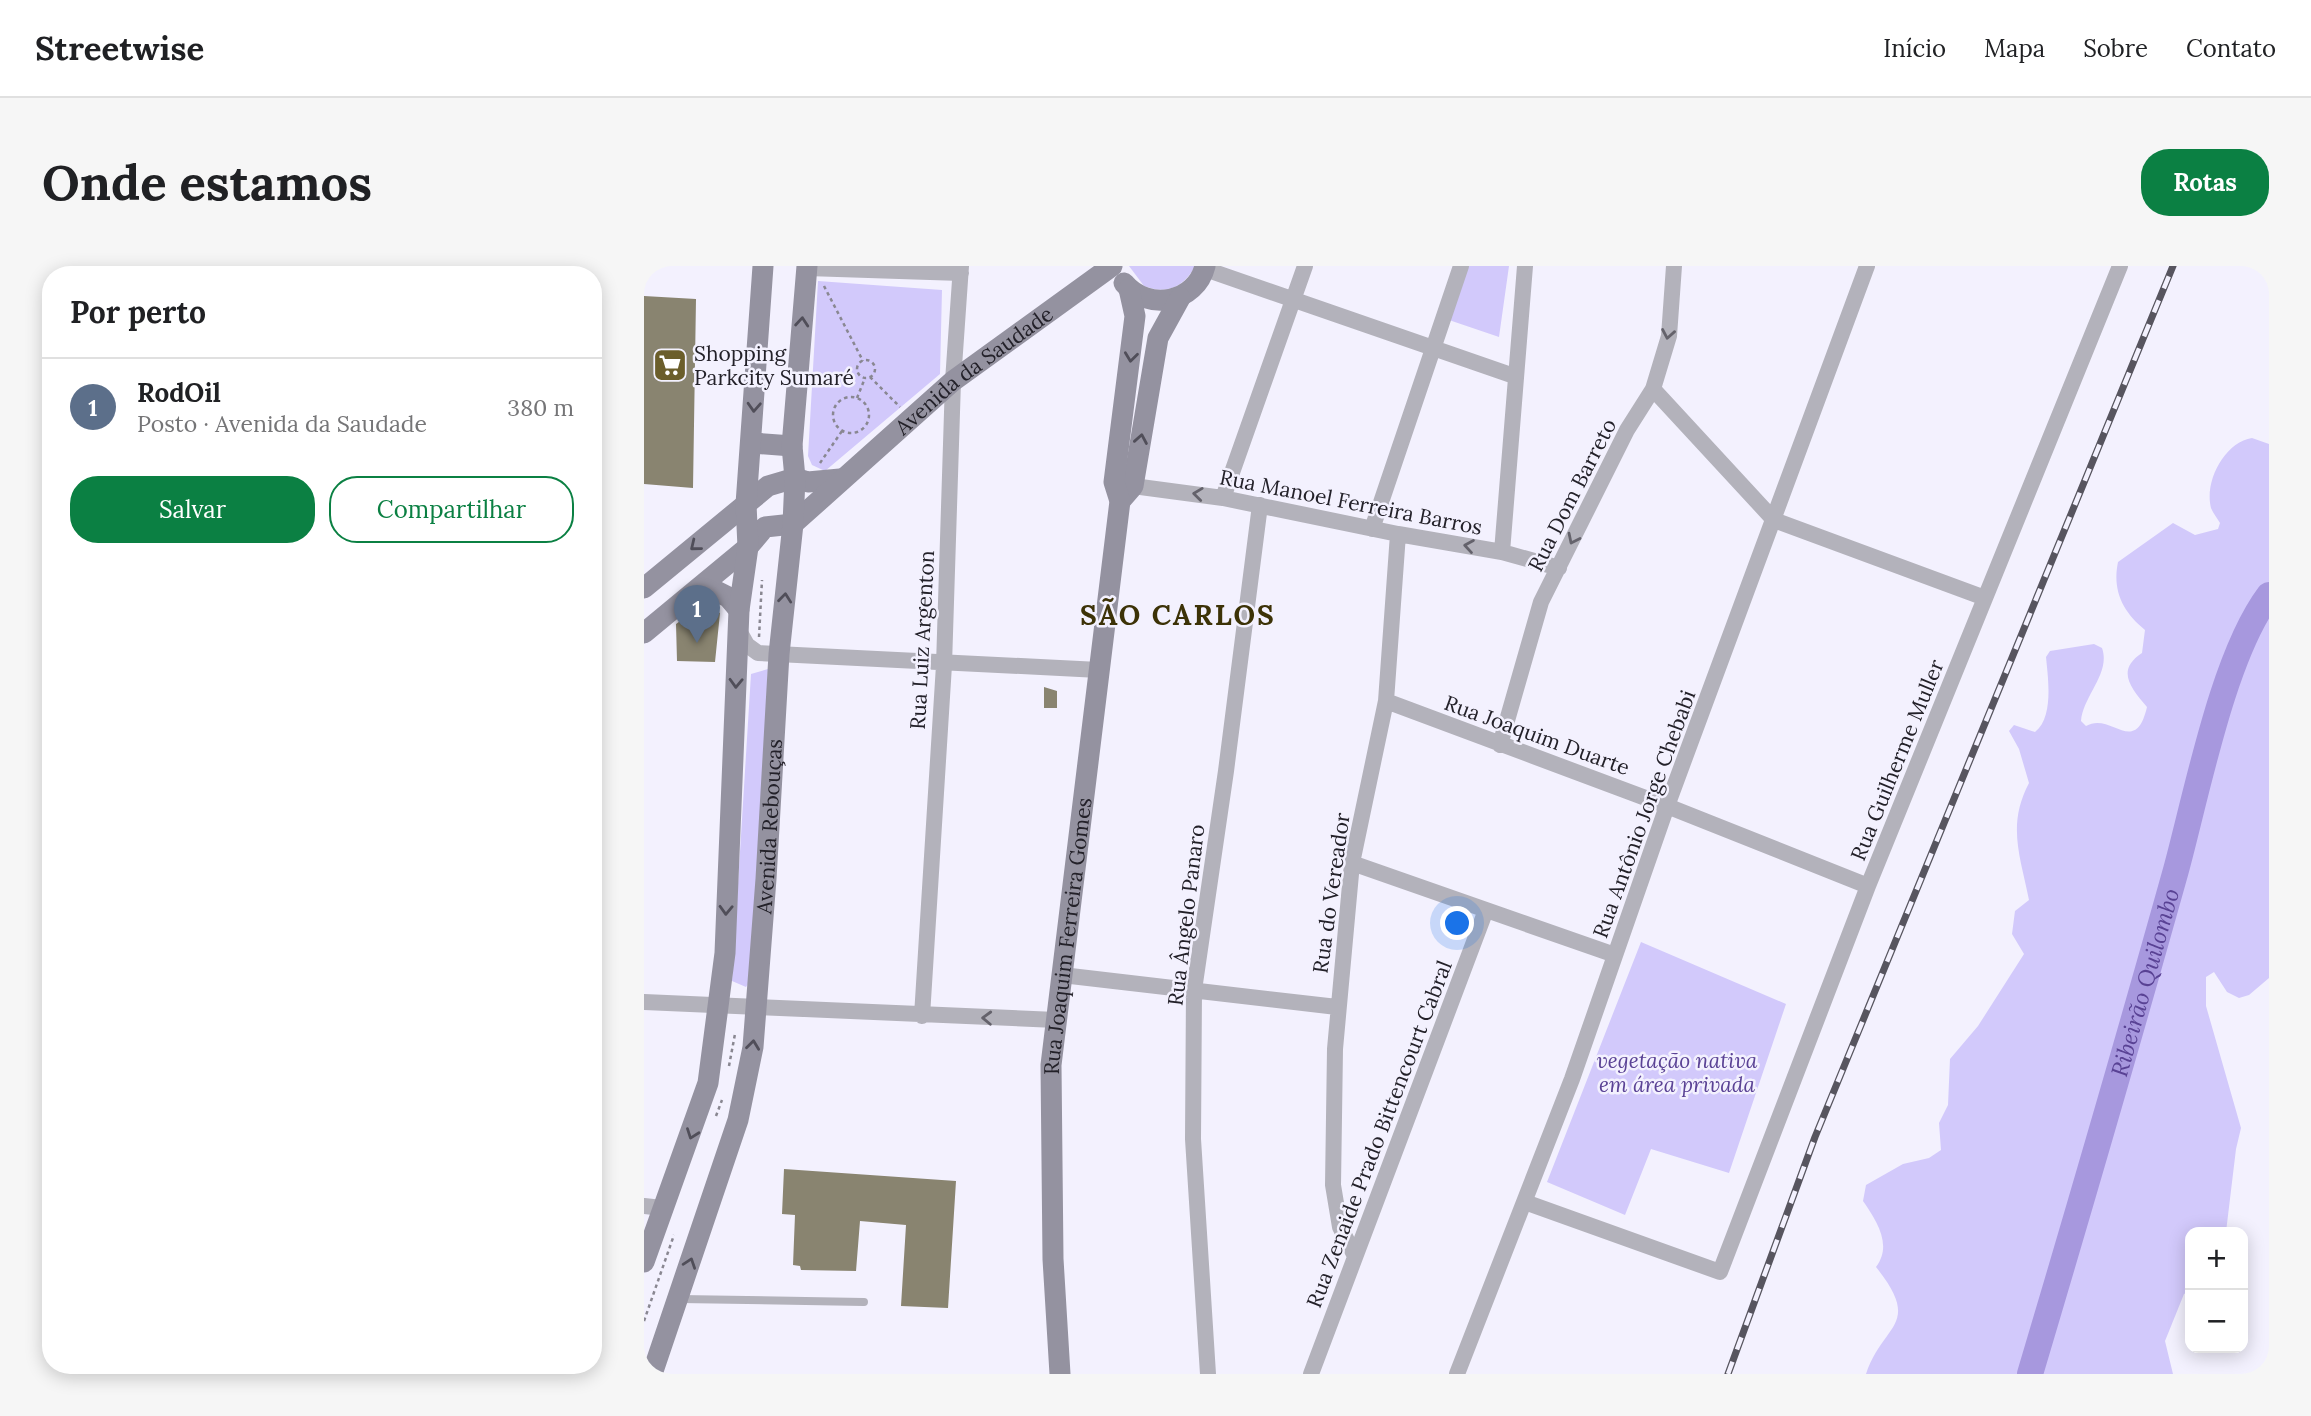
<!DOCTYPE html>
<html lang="pt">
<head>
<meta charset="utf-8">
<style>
  :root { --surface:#fff; --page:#f6f6f6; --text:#202124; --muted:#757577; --line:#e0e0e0; --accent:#0b8043 }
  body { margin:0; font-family:Lora,serif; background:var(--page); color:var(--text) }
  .controls { position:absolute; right:21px; bottom:21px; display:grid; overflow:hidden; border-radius:14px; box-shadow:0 4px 18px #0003 }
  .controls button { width:63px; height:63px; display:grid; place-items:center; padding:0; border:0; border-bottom:2px solid var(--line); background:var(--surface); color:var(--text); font:35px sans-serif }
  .you { position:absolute; left:814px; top:658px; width:24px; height:24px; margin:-18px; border:5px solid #fff; border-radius:50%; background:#1a73e8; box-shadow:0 0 0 10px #1a73e833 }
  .badge { display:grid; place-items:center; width:46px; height:46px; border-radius:50%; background:var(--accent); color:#fff; font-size:23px; font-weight:700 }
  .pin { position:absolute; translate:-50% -58px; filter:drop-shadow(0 2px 4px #0008) }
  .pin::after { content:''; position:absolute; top:37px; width:24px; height:21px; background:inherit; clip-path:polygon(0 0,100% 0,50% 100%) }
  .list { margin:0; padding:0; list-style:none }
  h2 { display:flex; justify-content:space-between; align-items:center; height:91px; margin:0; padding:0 28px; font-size:30px }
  h2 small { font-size:23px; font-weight:400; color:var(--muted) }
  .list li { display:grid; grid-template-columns:46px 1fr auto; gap:21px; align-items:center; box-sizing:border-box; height:98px; padding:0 28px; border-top:2px solid var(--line) }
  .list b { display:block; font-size:26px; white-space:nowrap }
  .list p { margin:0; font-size:23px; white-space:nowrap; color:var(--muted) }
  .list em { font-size:23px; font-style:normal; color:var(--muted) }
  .actions { display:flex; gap:14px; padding:21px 28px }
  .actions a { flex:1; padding:16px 0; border:2px solid var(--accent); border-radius:28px; text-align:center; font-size:24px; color:var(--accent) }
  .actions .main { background:var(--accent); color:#fff }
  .map { position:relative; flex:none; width:1625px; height:1108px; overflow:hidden; border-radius:28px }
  header { display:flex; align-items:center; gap:42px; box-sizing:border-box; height:98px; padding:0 35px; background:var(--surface); border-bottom:2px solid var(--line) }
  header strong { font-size:33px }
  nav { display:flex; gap:38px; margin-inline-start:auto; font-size:24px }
  .intro { display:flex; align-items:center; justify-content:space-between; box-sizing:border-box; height:168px; padding:0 42px }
  h1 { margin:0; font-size:49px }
  .button { padding:18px 32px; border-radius:28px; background:var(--accent); color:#fff; font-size:24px; font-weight:700 }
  main { display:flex; gap:42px; padding:0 42px }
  aside { flex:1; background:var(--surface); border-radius:28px; box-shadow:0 4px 18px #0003 }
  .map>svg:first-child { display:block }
</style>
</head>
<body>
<header>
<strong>Streetwise</strong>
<nav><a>Início</a><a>Mapa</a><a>Sobre</a><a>Contato</a></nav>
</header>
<div class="intro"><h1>Onde estamos</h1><a class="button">Rotas</a></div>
<main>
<aside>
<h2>Por perto<small></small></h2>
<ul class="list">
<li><span class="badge" style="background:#5c6f8a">1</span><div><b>RodOil</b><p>Posto · Avenida da Saudade</p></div><em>380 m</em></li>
</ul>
<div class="actions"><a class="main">Salvar</a><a>Compartilhar</a></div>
</aside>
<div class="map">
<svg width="1625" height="1108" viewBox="0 0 1625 1108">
  <rect width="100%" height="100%" fill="#f3f1fe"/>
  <path fill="#d2c9fb" d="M485,0H551C540,21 523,29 500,20Z
    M823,0H865L855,71L802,53Z
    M174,15L298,24L296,108L181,205L168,199L164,190Z
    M1608,172L1625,178V712L1605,729L1595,732L1583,726L1570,706L1562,711V740L1597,862L1592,883L1582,966H1546V1025L1540,1028L1521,1075L1529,1108H1222C1239,1057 1279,1060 1232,1001C1249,979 1232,954 1219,935L1222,919L1259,898L1285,892L1297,884L1295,857L1304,839L1306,793L1334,760L1380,688L1368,668L1371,645L1385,634C1376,589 1363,559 1385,517L1375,483L1365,465L1370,459L1391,466C1410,451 1404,412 1402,391L1406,385L1450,378L1458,382C1467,407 1439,430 1437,455L1442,460C1467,445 1491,492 1503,441C1486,421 1472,404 1498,387L1501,364C1479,346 1468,325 1474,296L1529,257L1551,269L1574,263L1576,257C1573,252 1569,247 1567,242C1560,215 1581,176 1608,172Z
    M124,403L109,711L102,721L88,715L107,408Z
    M997,676L1142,738L1085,907L1007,883L981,949L903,916Z"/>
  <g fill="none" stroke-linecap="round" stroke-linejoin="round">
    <path stroke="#a798de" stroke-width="26" id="s1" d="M1386,1108C1436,940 1485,772 1532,604C1553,527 1579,390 1625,329"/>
  </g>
  <path fill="#898470" d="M0,30L52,33L49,222L0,218Z
    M60,338L76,347L71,396L33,395L32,358Z
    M400,421L413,425V442H400Z
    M140,903L312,915L304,1042L257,1040L262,959L216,955L212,1005L157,1004L156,1000L149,999L151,949L138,948Z"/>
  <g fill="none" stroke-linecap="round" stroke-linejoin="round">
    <path stroke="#898791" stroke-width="2.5" stroke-dasharray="3.5 3.5" stroke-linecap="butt" d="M180,20L219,95
      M213 103a9 9 0 1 1 18 0a9 9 0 1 1-18 0Z
      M226,111L256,141
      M189 149a18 18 0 1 1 36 0a18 18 0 1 1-36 0Z
      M213,132L221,112
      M176,197L198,165
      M115,371L118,314
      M85,800L91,768
      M72,850L78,834
      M0,1055L30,969"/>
    <path stroke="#b3b2bb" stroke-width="8" d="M36,1033L220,1036"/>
    <path stroke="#b3b2bb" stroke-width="16" d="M163,2L317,7
      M561,3L870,110
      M1009,123L1130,254L1341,332
      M489,220L579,232L754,268L858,286L915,302
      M579,232L661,0
      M728,263L817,0
      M858,286L881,0
      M94,363L103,379L114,387L455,404
      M742,435L1023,540L1224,620
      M856,479L897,336L983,164L1009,123L1025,70L1030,0
      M708,597L971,689
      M418,709L693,741
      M0,736L412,754
      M278,750L300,399L309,115L317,0
      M881,936L1076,1006L1224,620L1476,0
      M0,940L18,942
      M711,990L696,961L689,919L691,783L708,597L742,435L754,268
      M564,1108L549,873L550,724L582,505L616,239
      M667,1108L842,644
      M813,1108L928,813L1023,540L1223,0"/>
    <g stroke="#9492a0" stroke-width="21">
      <path d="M480,17C504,46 552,37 561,0"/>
      <path d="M108,177L148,180"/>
      <path d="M476,235L489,220L514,72L536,32"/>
      <path d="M60,319L84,331L95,344"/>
      <path d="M0,322L124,220L151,212L164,216L196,213"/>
      <path id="s2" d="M0,367L104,281L121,261L149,258L309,115L468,0"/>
      <path d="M0,996L64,817L81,687L95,344L104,281L102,238L119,0"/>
      <path id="s3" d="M8,1108L94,854L109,781L122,613L135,388L149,258L151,212L148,180L163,0"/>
      <path id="s4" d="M416,1108L409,993L407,799L476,235L470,216L491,50L485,23"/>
    </g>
    <g stroke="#57555f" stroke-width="7">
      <path id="rail" d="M1084,1108L1171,871L1529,0"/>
    </g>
    <use href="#rail" stroke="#f3f1fe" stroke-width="4.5" stroke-dasharray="13" stroke-linecap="butt"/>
  </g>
  <defs><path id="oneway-chevron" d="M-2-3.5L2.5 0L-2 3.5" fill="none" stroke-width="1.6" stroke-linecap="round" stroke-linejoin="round" transform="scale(1.75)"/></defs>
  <g stroke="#504e59">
    <use href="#oneway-chevron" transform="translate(158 56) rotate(-85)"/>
    <use href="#oneway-chevron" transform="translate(487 91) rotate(97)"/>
    <use href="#oneway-chevron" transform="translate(110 141) rotate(93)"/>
    <use href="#oneway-chevron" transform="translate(497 173) rotate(-80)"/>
    <use href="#oneway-chevron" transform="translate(51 280) rotate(141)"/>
    <use href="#oneway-chevron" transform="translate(141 332) rotate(-84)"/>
    <use href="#oneway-chevron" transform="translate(92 417) rotate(92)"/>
    <use href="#oneway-chevron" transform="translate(82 644) rotate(92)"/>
    <use href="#oneway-chevron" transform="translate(109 779) rotate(-83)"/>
    <use href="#oneway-chevron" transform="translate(48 868) rotate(110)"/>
    <use href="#oneway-chevron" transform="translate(46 997) rotate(-71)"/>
  </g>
  <g stroke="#64626b">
    <use href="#oneway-chevron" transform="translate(1024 68) rotate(100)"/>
    <use href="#oneway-chevron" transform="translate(554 228) rotate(-173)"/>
    <use href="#oneway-chevron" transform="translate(929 273) rotate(116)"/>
    <use href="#oneway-chevron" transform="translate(825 280) rotate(-171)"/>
    <use href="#oneway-chevron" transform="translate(343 752) rotate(-178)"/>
  </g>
  <defs>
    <g id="supermarket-square" transform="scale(1.75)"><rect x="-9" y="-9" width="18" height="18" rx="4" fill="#6b5e2b" stroke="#f3f1fe"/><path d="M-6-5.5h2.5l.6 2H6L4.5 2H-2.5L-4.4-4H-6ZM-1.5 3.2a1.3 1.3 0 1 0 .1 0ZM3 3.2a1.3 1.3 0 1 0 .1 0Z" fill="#fff"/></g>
  </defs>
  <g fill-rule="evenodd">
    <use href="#supermarket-square" x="26" y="99"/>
  </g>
  <g text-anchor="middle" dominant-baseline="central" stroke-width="5" stroke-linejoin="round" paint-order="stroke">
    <g font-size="21" fill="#232129" stroke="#f3f1fe" text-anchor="start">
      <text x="50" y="87">Shopping<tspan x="50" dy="24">Parkcity Sumaré</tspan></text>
    </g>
    <g font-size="21" fill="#232129" stroke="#f3f1fe">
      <text stroke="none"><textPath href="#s2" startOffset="427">Avenida da Saudade</textPath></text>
      <text transform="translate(928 229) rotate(-63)">Rua Dom Barreto</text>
      <text transform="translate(707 236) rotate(11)">Rua Manoel Ferreira Barros</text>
      <text transform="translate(278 374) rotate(-87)">Rua Luiz Argenton</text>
      <text transform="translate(893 469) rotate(20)">Rua Joaquim Duarte</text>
      <text transform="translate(1253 494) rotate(-68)">Rua Guilherme Muller</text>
      <text transform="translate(1000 548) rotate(-70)">Rua Antônio Jorge Chebabi</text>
      <text stroke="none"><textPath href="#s3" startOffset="564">Avenida Rebouças</textPath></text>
      <text transform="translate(687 627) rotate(-82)">Rua do Vereador</text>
      <text transform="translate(542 649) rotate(-83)">Rua Ângelo Panaro</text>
      <text stroke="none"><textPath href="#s4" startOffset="439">Rua Joaquim Ferreira Gomes</textPath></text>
      <text transform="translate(735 868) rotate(-69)">Rua Zenaide Prado Bittencourt Cabral</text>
    </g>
    <g font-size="21" font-style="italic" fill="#5a4295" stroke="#f3f1fe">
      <text x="1033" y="794">vegetação nativa<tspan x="1033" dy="24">em área privada</tspan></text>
    </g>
    <g font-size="23" font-style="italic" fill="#594294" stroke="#f3f1fe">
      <text stroke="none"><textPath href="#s1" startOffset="408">Ribeirão Quilombo</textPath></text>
    </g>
    <g font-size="28" font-weight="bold" letter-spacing="2" fill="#3c3207" stroke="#f3f1fe">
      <text x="534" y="349">SÃO CARLOS</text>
    </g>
  </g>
</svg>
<div class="controls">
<button>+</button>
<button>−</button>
</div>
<div class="you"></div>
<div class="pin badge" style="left:53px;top:377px;background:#5c6f8a">1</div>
</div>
</main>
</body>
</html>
